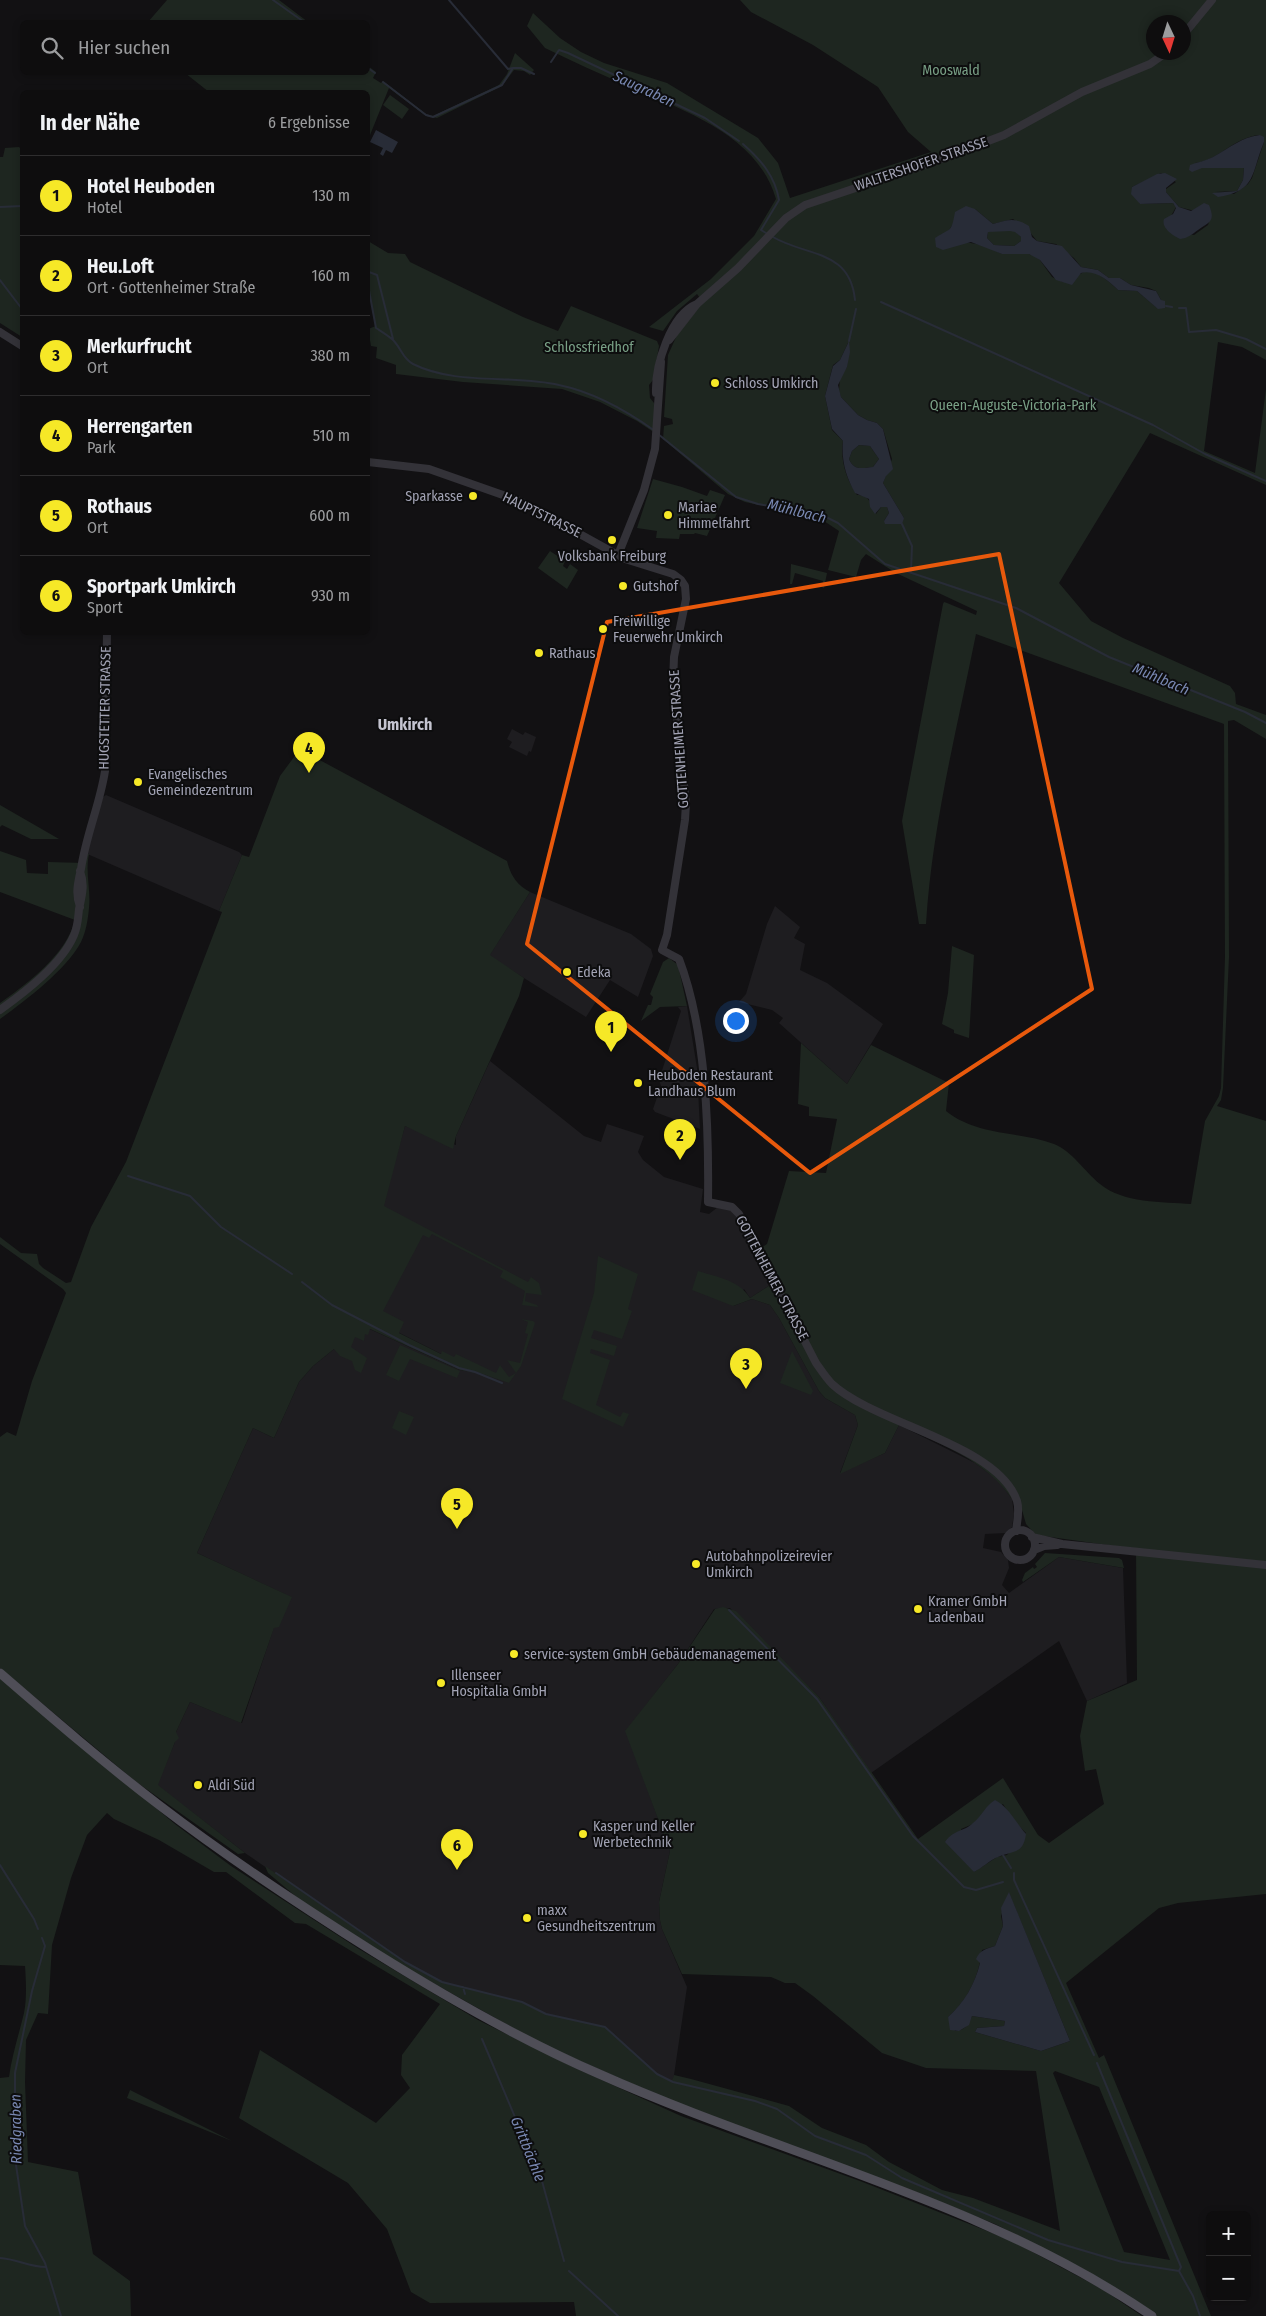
<!DOCTYPE html>
<html lang="de">
<head>
<meta charset="utf-8">
<style>
  :root { --surface:#0e0d0e; --page:#171617; --text:#f1f3f6; --muted:#9b9c9e; --line:#2e2d2e; --accent:#f6e827 }
  body { margin:0; font-family:"Fira Sans Condensed",sans-serif; background:var(--page); color:var(--text) }
  .controls { position:absolute; right:15px; bottom:15px; display:grid; overflow:hidden; border-radius:8px; box-shadow:0 2px 8px #0003 }
  .controls button { width:45px; height:45px; display:grid; place-items:center; padding:0; border:0; border-bottom:1px solid var(--line); background:var(--surface); color:var(--text); font:25px sans-serif }
  .compass { position:absolute; left:1146px; top:15px; width:45px; height:45px; border-radius:50%; background:var(--surface); box-shadow:0 2px 8px #0003; rotate:176deg }
  .you { position:absolute; left:735px; top:1020px; width:18px; height:18px; margin:-12px; border:4px solid #fff; border-radius:50%; background:#1a73e8; box-shadow:0 0 0 8px #1a73e833 }
  .badge { display:grid; place-items:center; width:32px; height:32px; border-radius:50%; background:var(--accent); color:#111; font-size:16px; font-weight:700 }
  .pin { position:absolute; translate:-50% -41px; filter:drop-shadow(0 1px 2px #0008) }
  .pin::after { content:''; position:absolute; top:26px; width:18px; height:15px; background:inherit; clip-path:polygon(0 0,100% 0,50% 100%) }
  .list { margin:0; padding:0; list-style:none }
  h2 { display:flex; justify-content:space-between; align-items:center; height:65px; margin:0; padding:0 20px; font-size:21px }
  h2 small { font-size:16px; font-weight:400; color:var(--muted) }
  .list li { display:grid; grid-template-columns:32px 1fr auto; gap:15px; align-items:center; box-sizing:border-box; height:80px; padding:0 20px; border-top:1px solid var(--line) }
  .list b { display:block; font-size:19px; white-space:nowrap }
  .list p { margin:0; font-size:16px; white-space:nowrap; color:var(--muted) }
  .list em { font-size:16px; font-style:normal; color:var(--muted) }
  .icon { flex:none; width:28px; height:28px; fill:none; stroke:currentColor; stroke-width:2; stroke-linecap:round; stroke-linejoin:round }
  .map { position:relative; flex:none; width:1266px; height:2316px; overflow:hidden }
  .search { position:absolute; background:var(--surface); box-shadow:0 2px 8px #0003; left:20px; top:20px; width:350px; height:55px; display:flex; align-items:center; gap:12px; box-sizing:border-box; padding:0 18px; border-radius:8px; color:var(--muted); font-size:19px }
  .panel { position:absolute; background:var(--surface); box-shadow:0 2px 8px #0003; left:20px; top:90px; width:350px; height:545px; border-radius:8px }
  .map>svg:first-child { display:block }
</style>
</head>
<body>
<div class="map">
<svg width="1266" height="2316" viewBox="0 0 1266 2316">
  <rect width="100%" height="100%" fill="#121113"/>
  <path fill="#1e1d20" d="M512,729L523,735L525,732L536,737L531,752L529,751L527,756L509,747L512,742L507,739Z
    M106,795L239,852L242,855L219,911L85,853L103,797Z
    M530,892L631,934L651,949L653,956L638,997L610,980L586,1017L489,956Z
    M775,906L800,927L794,938L805,944L800,970L827,983L883,1024L847,1084L779,1023L783,1018L772,1010L739,1002L746,994L767,924Z
    M687,1006L697,1068L700,1129L655,1112L653,1109L661,1086L659,1080L681,1011L678,1007Z
    M490,1061L584,1136L601,1142L607,1124L644,1136L638,1152L643,1160L664,1177L703,1189L700,1212L709,1214L718,1207L729,1209L737,1217L772,1284L750,1298L744,1289L733,1306L752,1299L770,1305L779,1318L819,1391L825,1398L855,1415L858,1425L840,1473L885,1453L899,1425L975,1463L998,1480L1012,1499L1014,1514L1012,1527L1006,1533L985,1534L983,1548L1001,1552L1008,1560L1009,1568L1002,1585L1009,1593L1059,1557L1123,1568L1127,1683L1087,1701L1059,1641L871,1773L819,1697L730,1608L714,1609L678,1664L626,1731L670,1851L659,1902L660,1920L662,1929L687,1987L673,2082L657,2074L605,2027L546,2014L522,2002L442,1982L405,1962L245,1853L157,1785L175,1742L176,1732L190,1702L242,1723L274,1627L291,1597L197,1553L253,1428L274,1438L299,1382L313,1366L334,1349L352,1321L460,1370L477,1372L352,1309L405,1126L456,1145V1136Z"/>
  <path fill="#1e2620" fill-rule="evenodd" d="M167,0H279L308,22H148Z
    M740,0H1266V360L1242,347L1218,342L1204,451L1255,473L1266,389V485L1150,433L1059,583L1091,621L1123,638L1230,686L1235,693L1236,704L1266,715V739L1234,720L1228,721L1229,957L1223,1088L1221,1100L1217,1106L1266,1121V1894L1178,1903L1159,1908L1066,1983L1099,2058L1104,2055L1211,2316H1156L1085,2270L995,2224L911,2190L682,2106L540,2043L403,1966L300,1900L268,1873L265,1866L405,1962L442,1982L522,2002L546,2014L605,2027L657,2074L672,2081L674,2075L691,2079L789,2106L822,2128L866,2145L889,2162L942,2190L973,2198L1060,2231L1036,2071L926,2068L882,2053L813,1996L795,1983H785L771,1977L682,1974L662,1929L660,1920L659,1902L670,1851L625,1731L678,1664L715,1609L723,1607L736,1611L819,1697L918,1839L1003,1778L1038,1835L1049,1843L1104,1804L1096,1769L1085,1771L1080,1736L1087,1701L1137,1680L1136,1549L1036,1535L1026,1524L1018,1496L1012,1499C986,1460 940,1444 899,1425L885,1453L840,1474L858,1425L855,1415L825,1398L819,1391L779,1318L770,1305L752,1299L733,1306L692,1290L698,1271C717,1277 739,1280 750,1298L772,1284L756,1251L767,1244L789,1171L826,1173L837,1119L809,1116V1107L798,1104L801,1043L847,1084L871,1045L949,1083L946,1111C977,1136 1018,1131 1054,1144C1072,1151 1085,1172 1100,1184C1122,1203 1163,1202 1191,1204L1205,1121L1219,1096L1221,1088L1225,957L1224,724L976,634C957,729 932,826 926,924H919L902,821L907,794L943,604L944,602L947,603L976,615L977,611L896,573L866,554L861,560L856,577L828,570L839,531L818,517L745,502L728,494L663,439L664,426L673,424L672,419L664,417L668,355L677,335L703,302L697,294L677,311L663,331L649,327L711,279L754,236L776,199C757,134 684,111 628,86C600,74 572,61 545,48L527,26L533,13L560,38L581,52L604,63L667,83L758,138L778,163L790,198L931,152L908,132L878,87L813,45L751,12ZM1154,22H1184V52H1154ZM1260,135L1264,142L1252,178L1248,184L1234,194L1215,192L1237,191L1243,180L1244,168H1202L1195,163C1219,161 1233,137 1260,135ZM1161,173L1176,182L1166,189V192L1179,207L1211,215L1208,225L1194,235L1166,229L1171,216L1176,207L1173,203L1140,204L1132,187ZM975,209L993,224L1013,219L1029,231L1037,241L1056,244L1074,258L1081,267L1098,270L1109,278H1120L1131,285L1149,288L1156,291L1161,300L1156,307L1137,291L1118,290C1111,283 1092,266 1082,273C1076,276 1071,280 1063,282L1052,277L1040,260L1035,256L1029,254H1002L983,245L964,242L940,235L948,232L953,224ZM848,343L847,367L840,377L839,391L841,397L858,415L867,420L877,423L883,429L892,459L883,483L904,518L884,521L889,513L887,507H881L876,514C871,504 869,494 857,495C846,479 840,460 843,441L832,430L825,396L833,365L840,360ZM1003,1804L1013,1820L1026,1833L1007,1855L997,1857L974,1872L961,1829L973,1824ZM1009,1893L1070,2041L1041,2051L975,2032L977,2028L1004,2026L1005,2021L972,2016C969,2024 965,2031 955,2031L948,2017C968,2000 979,1976 982,1950L995,1946L1003,1926L1001,1916ZM1055,2071L1099,2087L1170,2260L1124,2252L1053,2073Z
    M515,53L534,70L530,75L524,71L514,70L502,86L437,118L426,116L389,88L368,140V92H209L185,73L368,72V66L376,72L373,78L381,83L383,81L426,114L433,116L499,85L507,74Z
    M390,95L409,109L402,119L383,105Z
    M19,147L22,150V337L0,323V157H3L5,148Z
    M992,231H1015L1021,237V241L1014,246L994,245L987,238L988,232Z
    M368,241L388,253L405,254L410,262L523,317L558,331L571,306L657,341L659,346L653,380L649,385L650,398L654,403V429L652,431L637,421L600,402L562,389L463,382L396,374V365L376,358L377,347L371,346L368,329L376,326L368,289Z
    M859,445L870,446L879,459L873,467C862,468 854,471 849,459L852,451Z
    M653,479L682,487L707,496L710,490L725,495L707,536L695,533L694,534H680L679,539L656,538L657,531L637,528Z
    M550,551L565,561L563,566L567,569L570,564L578,570L567,589L538,568Z
    M791,564L827,573L824,588L822,587L823,581L795,573L792,584H790Z
    M297,753L316,758L507,861C511,876 516,884 530,892L490,955L524,978L519,996L456,1136L453,1149L405,1126L384,1206L528,1282L531,1277L539,1283L542,1295L526,1293L525,1301L537,1305L538,1307L522,1305L525,1291L500,1277L503,1271L432,1234L429,1238L423,1235L383,1311L404,1322L399,1333L441,1354L442,1351L454,1357L456,1354L496,1373L500,1365L509,1377L516,1373L507,1360L520,1363L528,1334L525,1333L528,1322L521,1319L533,1321L535,1323L521,1366L509,1383L477,1372L476,1373L460,1370L370,1329L368,1335L365,1334L364,1341L355,1337L351,1347L367,1358L361,1373L355,1370L352,1361L340,1356L334,1349L313,1366L299,1382L274,1438L253,1428L197,1553L292,1597L279,1627L274,1628L241,1723L190,1702L176,1732L179,1738L175,1742L158,1785L245,1853L238,1854L135,1781L0,1668V1437L7,1432L16,1436L32,1381L66,1293L63,1289L0,1244V1237L21,1253L37,1254L39,1264L43,1268L66,1283L71,1282L91,1227L126,1162L222,912L219,911L242,855L249,857L280,776Z
    M0,805L59,839H31L2,825L0,827Z
    M0,851L26,860L27,873L48,874V862L84,863L85,853L89,854C85,872 91,890 89,908C88,919 86,932 81,942C66,970 25,1001 0,1019V1003C28,983 66,955 75,920L0,892Z
    M952,946L974,955L969,1038L954,1033V1030L942,1024L948,993Z
    M669,958L678,965L687,1006L660,1007L641,1021L648,1005H651L653,997L650,994L663,962Z
    M598,1256L638,1274L628,1309L632,1311L622,1339L594,1330L591,1338L617,1346L614,1356L591,1349L590,1353L610,1360L596,1405L620,1417L623,1412L629,1414L623,1427L562,1399L594,1293Z
    M400,1345L460,1371L457,1378L410,1359L399,1381L386,1375Z
    M792,1351L813,1391L811,1395L780,1383Z
    M399,1411L414,1417L406,1435L392,1428Z
    M1045,1553L1119,1558L1122,1560L1124,1568L1059,1557L1023,1582L1022,1580L1025,1573L1033,1567L1034,1569L1037,1567L1035,1564Z
    M0,1678L175,1824L231,1866L359,1949L478,2020L573,2067L681,2116L860,2181L1010,2240L1102,2289L1142,2316H576L574,2302L430,2303L411,2292L387,2229L348,2183L239,2118L260,2050L376,2123L410,2088L401,2075L402,2055L440,2004L306,1924L295,1923L226,1872H214L159,1840L114,1819L107,1813L87,1835L71,1878L52,1945L48,2014L38,2013L26,2040L25,2082L28,2162L78,2172L93,2254L130,2281L131,2316H0V2078L9,2077C12,2055 19,2034 24,2013C27,1998 26,1981 25,1966L0,1965Z
    M130,2090L232,2141L127,2098Z"/>
  <path fill="#282c37" fill-rule="evenodd" d="M376,130L398,142L392,153L386,150L383,156L380,154L383,148L370,142Z
    M1260,135L1264,137V142C1251,173 1257,191 1218,197L1212,193L1237,191L1243,180L1244,168H1202L1192,172L1189,170L1190,165C1198,162 1205,161 1213,157C1230,148 1241,137 1260,135Z
    M1165,173L1177,179L1166,188V192L1179,207L1191,211L1204,203L1209,205C1216,222 1209,222 1198,230C1191,235 1188,238 1180,239C1172,235 1161,228 1164,219L1173,214L1176,208L1173,203L1140,204L1131,194L1132,187L1157,174Z
    M966,206L975,209L993,224C1007,220 1016,217 1029,226L1032,237L1037,241L1062,246L1081,267L1098,270L1109,278H1120L1131,285L1156,291L1161,300L1165,301V308L1158,309L1137,291L1118,290C1109,281 1095,269 1081,273L1072,285L1056,280L1040,260L1029,254H1002L971,242L943,250L936,247L935,238C951,227 951,234 955,212ZM1010,231L1015,232L1021,237V241L1014,246L994,245L987,238L988,232Z
    M849,341L850,352L847,367L838,385L841,397L858,415L867,420L877,423L883,429L893,469L886,476L883,483L904,518L902,524H885L884,521L889,513L887,507H881L875,514L870,507L869,499L855,493C846,477 841,460 843,441L832,429L825,396L833,366L840,360ZM859,445L870,446L879,459L873,467C862,468 854,471 849,459L852,451Z
    M995,1800C1008,1806 1016,1823 1026,1834C1023,1855 1013,1850 998,1857C990,1860 982,1868 974,1872L945,1842C954,1829 964,1832 973,1823C982,1816 985,1806 995,1800Z
    M1009,1892L1070,2041L1041,2051L975,2032L977,2028L1004,2026L1005,2021L972,2016L969,2025L959,2031L950,2030L948,2017C964,2003 975,1984 980,1963L976,1959C980,1950 986,1949 995,1946L1003,1926L1001,1908Z"/>
  <g fill="none" stroke-linecap="round" stroke-linejoin="round">
    <path stroke="#282c37" stroke-width="2" d="M273,0L304,22
      M449,0L508,69L513,68
      M551,62L559,50L568,53L705,118L739,141
      M368,68L375,73
      M383,82L426,115L433,117L502,85L513,68H521L534,74
      M743,144C761,160 775,176 779,200L761,230L766,233
      M0,207L22,206
      M773,237C807,257 850,249 855,300
      M369,272L377,275L393,339
      M0,280L22,309
      M368,285L376,328C382,332 389,336 394,341C402,350 403,359 413,364C457,386 513,374 559,385C593,392 627,411 655,431
      M881,302L1153,425L1205,454L1266,481
      M1166,306L1172,307
      M1179,308H1186L1189,332L1216,330L1246,339L1266,349
      M849,341L856,309
      M658,434L736,497L758,504L820,514L838,523L885,564L1016,608L1109,657L1245,712L1266,723
      M902,524L912,546L911,571
      M128,1176L190,1196L221,1227L292,1274
      M302,1282L332,1305L409,1345L459,1368L475,1372L502,1383
      M729,1610L817,1699L913,1836L964,1887L976,1890L1003,1882
      M1003,1855L1011,1868
      M0,1865L34,1919L38,1929
      M276,1873L405,1962L442,1982L522,2002L546,2014L605,2027L657,2074L673,2082L755,2101L777,2109L815,2136L866,2155L902,2178L1048,2240L1122,2262L1179,2271
      M1014,1873V1880L1094,2055
      M42,1938L45,1946L32,1991L15,2073V2158L25,2226L45,2263L61,2316
      M463,1987L465,1994
      M482,2039L542,2181L564,2261
      M1097,2063L1181,2267L1179,2271L1193,2296L1200,2316
      M0,2258C17,2259 29,2267 46,2267
      M569,2271L618,2316"/>
    <path stroke="#333238" stroke-width="8" d="M1184,34L1212,0
      M0,332L22,346
      M669,340L697,304L738,268L786,218L805,205L933,162L1004,135L1082,92L1150,64L1167,52
      M656,393C655,366 670,315 697,304
      M368,462L429,469L520,501L625,559L673,574L681,580L685,586L686,599L674,657L673,682L686,803L685,820L667,935L662,950L679,959C706,1030 709,1126 708,1202L732,1207L739,1214L816,1363C821,1370 826,1378 832,1384C875,1424 998,1444 1017,1501C1020,1511 1017,1521 1016,1531
      M618,555L644,490L655,449L661,362
      M80,907C75,893 78,883 81,869C86,835 100,804 105,771L107,632
      M0,1010C25,992 62,964 74,935C78,926 78,918 79,909C82,895 85,885 80,871
      M1005 1545a15 15 0 1 1 30 0a15 15 0 1 1-30 0Z
      M1032,1537L1062,1544L1266,1565
      M1034,1550L1044,1546L1057,1545"/>
    <path stroke="#4f4e57" stroke-width="9" d="M0,1673C52,1718 104,1763 159,1805C228,1858 301,1906 374,1952C446,1997 519,2039 597,2073C782,2156 982,2200 1152,2316"/>
  </g>
  <path fill="none" stroke="#e8590c" stroke-width="4" stroke-linejoin="round" d="M999,554L1092,989L810,1173L527,944L607,622Z"/>
  <g fill="#f6e827" stroke="#0d0d0e" stroke-width="2">
    <circle cx="715" cy="383" r="5"/>
    <circle cx="473" cy="496" r="5"/>
    <circle cx="668" cy="515" r="5"/>
    <circle cx="612" cy="540" r="5"/>
    <circle cx="623" cy="586" r="5"/>
    <circle cx="603" cy="629" r="5"/>
    <circle cx="539" cy="653" r="5"/>
    <circle cx="138" cy="782" r="5"/>
    <circle cx="567" cy="972" r="5"/>
    <circle cx="638" cy="1083" r="5"/>
    <circle cx="696" cy="1564" r="5"/>
    <circle cx="918" cy="1609" r="5"/>
    <circle cx="514" cy="1654" r="5"/>
    <circle cx="441" cy="1683" r="5"/>
    <circle cx="198" cy="1785" r="5"/>
    <circle cx="583" cy="1834" r="5"/>
    <circle cx="527" cy="1918" r="5"/>
  </g>
  <g text-anchor="middle" dominant-baseline="central" stroke-width="4" stroke-linejoin="round" paint-order="stroke">
    <g font-size="14" fill="#79a086" stroke="#0d0d0e">
      <text x="951" y="70">Mooswald</text>
      <text x="589" y="347">Schlossfriedhof</text>
      <text x="1013" y="405">Queen-Auguste-Victoria-Park</text>
    </g>
    <g font-size="14" fill="#a2a3b4" stroke="#0d0d0e">
      <text transform="translate(921 164) rotate(-19)">WALTERSHOFER STRASSE</text>
      <text transform="translate(542 515) rotate(26)">HAUPTSTRASSE</text>
      <text transform="translate(105 708) rotate(-89)">HUGSTETTER STRASSE</text>
      <text transform="translate(679 739) rotate(-94)">GOTTENHEIMER STRASSE</text>
      <text transform="translate(772 1278) rotate(62)">GOTTENHEIMER STRASSE</text>
    </g>
    <g font-size="14" fill="#a2a3b4" stroke="#0d0d0e" text-anchor="start">
      <text x="725" y="383">Schloss Umkirch</text>
      <text x="463" y="496" text-anchor="end">Sparkasse</text>
      <text x="678" y="507">Mariae<tspan x="678" dy="16">Himmelfahrt</tspan></text>
      <text x="612" y="556" text-anchor="middle">Volksbank Freiburg</text>
      <text x="633" y="586">Gutshof</text>
      <text x="613" y="621">Freiwillige<tspan x="613" dy="16">Feuerwehr Umkirch</tspan></text>
      <text x="549" y="653">Rathaus</text>
      <text x="148" y="774">Evangelisches<tspan x="148" dy="16">Gemeindezentrum</tspan></text>
      <text x="577" y="972">Edeka</text>
      <text x="648" y="1075">Heuboden Restaurant<tspan x="648" dy="16">Landhaus Blum</tspan></text>
      <text x="706" y="1556">Autobahnpolizeirevier<tspan x="706" dy="16">Umkirch</tspan></text>
      <text x="928" y="1601">Kramer GmbH<tspan x="928" dy="16">Ladenbau</tspan></text>
      <text x="524" y="1654">service-system GmbH Gebäudemanagement</text>
      <text x="451" y="1675">Illenseer<tspan x="451" dy="16">Hospitalia GmbH</tspan></text>
      <text x="208" y="1785">Aldi Süd</text>
      <text x="593" y="1826">Kasper und Keller<tspan x="593" dy="16">Werbetechnik</tspan></text>
      <text x="537" y="1910">maxx<tspan x="537" dy="16">Gesundheitszentrum</tspan></text>
    </g>
    <g font-size="15" font-style="italic" fill="#7887b1" stroke="#0d0d0e">
      <text transform="translate(644 89) rotate(25)">Saugraben</text>
      <text transform="translate(797 511) rotate(14)">Mühlbach</text>
      <text transform="translate(1161 679) rotate(23)">Mühlbach</text>
      <text transform="translate(16 2129) rotate(-91)">Riedgraben</text>
      <text transform="translate(528 2149) rotate(68)">Grittbächle</text>
    </g>
    <g font-size="16" font-weight="bold" fill="#c4c4d0" stroke="#0d0d0e">
      <text x="405" y="724">Umkirch</text>
    </g>
  </g>
</svg>
<div class="controls">
<button>+</button>
<button>−</button>
</div>
<svg class="compass" viewBox="-18 -18 36 36"><path d="M0-13l5 13h-10z" fill="#e53935"/><path d="M0 13l5-13h-10z" fill="#9b9c9e"/></svg>
<div class="you"></div>
<div class="pin badge" style="left:611px;top:1052px">1</div>
<div class="pin badge" style="left:680px;top:1160px">2</div>
<div class="pin badge" style="left:746px;top:1389px">3</div>
<div class="pin badge" style="left:309px;top:773px">4</div>
<div class="pin badge" style="left:457px;top:1529px">5</div>
<div class="pin badge" style="left:457px;top:1870px">6</div>
<div class="search"><svg class="icon" aria-label="search" viewBox="0 0 24 24"><circle cx="10" cy="10" r="6"/><path d="M15 15l6 6"/></svg>Hier suchen</div>
<section class="panel">
<h2>In der Nähe<small>6 Ergebnisse</small></h2>
<ul class="list">
<li><span class="badge">1</span><div><b>Hotel Heuboden</b><p>Hotel</p></div><em>130 m</em></li>
<li><span class="badge">2</span><div><b>Heu.Loft</b><p>Ort · Gottenheimer Straße</p></div><em>160 m</em></li>
<li><span class="badge">3</span><div><b>Merkurfrucht</b><p>Ort</p></div><em>380 m</em></li>
<li><span class="badge">4</span><div><b>Herrengarten</b><p>Park</p></div><em>510 m</em></li>
<li><span class="badge">5</span><div><b>Rothaus</b><p>Ort</p></div><em>600 m</em></li>
<li><span class="badge">6</span><div><b>Sportpark Umkirch</b><p>Sport</p></div><em>930 m</em></li>
</ul>
</section>
</div>
</body>
</html>
